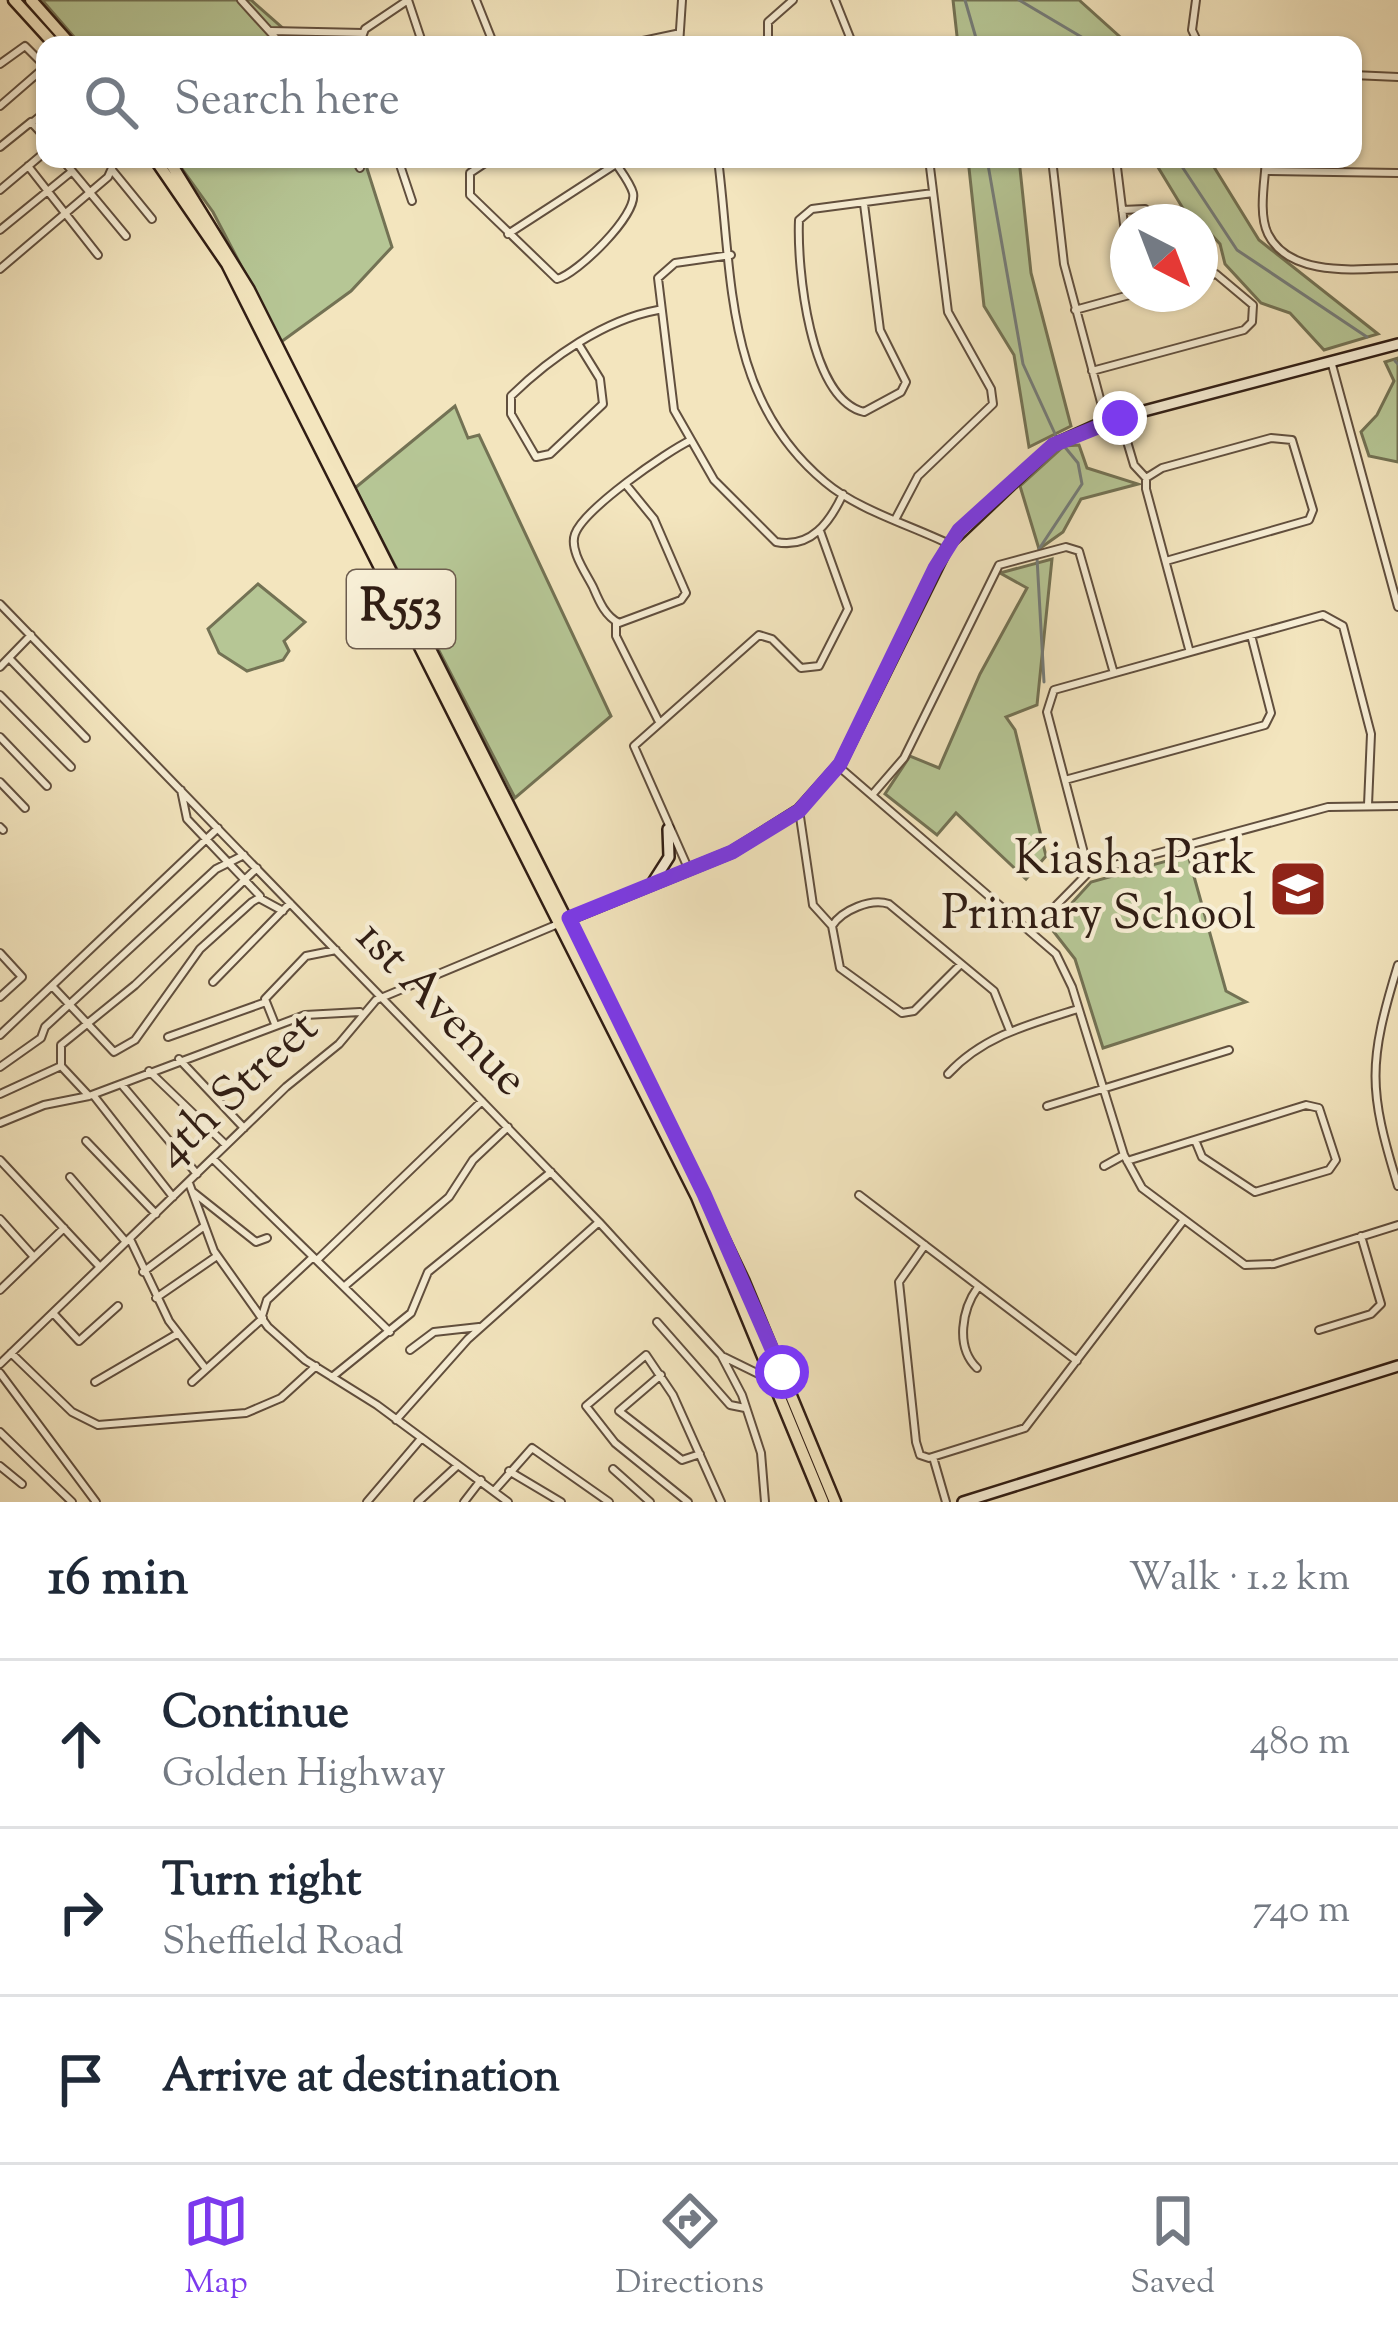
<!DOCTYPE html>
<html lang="en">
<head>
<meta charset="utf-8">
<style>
  :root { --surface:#fff; --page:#f6f6f7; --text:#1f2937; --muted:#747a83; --line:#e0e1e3; --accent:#7c3aed }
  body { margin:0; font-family:"Sorts Mill Goudy",serif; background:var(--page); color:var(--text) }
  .compass { position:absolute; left:1110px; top:204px; width:108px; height:108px; border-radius:50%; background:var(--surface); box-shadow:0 3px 9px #0004; rotate:138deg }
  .stop { position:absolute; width:36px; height:36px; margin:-27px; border:9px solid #7c3aed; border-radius:50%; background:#fff }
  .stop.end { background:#7c3aed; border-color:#fff; box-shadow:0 3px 12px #0008 }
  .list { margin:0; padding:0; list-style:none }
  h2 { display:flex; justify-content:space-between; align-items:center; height:156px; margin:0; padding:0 48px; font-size:51px }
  h2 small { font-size:39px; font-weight:400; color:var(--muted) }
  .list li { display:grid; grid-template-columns:78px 1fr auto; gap:36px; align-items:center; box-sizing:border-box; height:168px; padding:0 48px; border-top:3px solid var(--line) }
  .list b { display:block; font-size:45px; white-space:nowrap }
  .list p { margin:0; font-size:39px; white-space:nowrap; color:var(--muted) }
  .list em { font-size:39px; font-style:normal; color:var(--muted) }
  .icon { flex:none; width:66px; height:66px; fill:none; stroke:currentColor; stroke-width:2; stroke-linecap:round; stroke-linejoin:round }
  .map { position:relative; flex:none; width:1398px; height:1502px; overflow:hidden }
  .search { position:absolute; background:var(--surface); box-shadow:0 3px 9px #0004; left:36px; right:36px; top:36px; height:132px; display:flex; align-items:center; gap:30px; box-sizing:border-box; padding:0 42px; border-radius:24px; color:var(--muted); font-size:45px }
  .sheet { height:660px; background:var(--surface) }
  nav { display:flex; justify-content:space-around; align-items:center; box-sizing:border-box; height:168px; border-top:3px solid var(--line); background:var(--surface); font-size:33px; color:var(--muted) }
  nav a { display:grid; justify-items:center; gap:6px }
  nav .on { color:var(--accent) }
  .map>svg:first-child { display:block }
</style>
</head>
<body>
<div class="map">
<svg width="1398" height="1502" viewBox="0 0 1398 1502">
  <rect width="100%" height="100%" fill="#f3e5be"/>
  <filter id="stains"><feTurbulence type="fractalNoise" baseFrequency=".00167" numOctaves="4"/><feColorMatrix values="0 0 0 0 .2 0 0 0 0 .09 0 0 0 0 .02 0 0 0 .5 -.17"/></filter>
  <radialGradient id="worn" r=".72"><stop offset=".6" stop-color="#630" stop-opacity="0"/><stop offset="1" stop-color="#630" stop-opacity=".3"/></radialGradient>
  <path fill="#b6c695" stroke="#737254" stroke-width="3" d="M42,0H251L302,45H81Z
    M953,0H1079L1129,45H958Z
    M175,159H364L392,247L351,291L281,342L213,212Z
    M968,159H1019L1031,273L1071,426L1029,447L1014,355L984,306Z
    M1153,159H1209L1259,240L1378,334L1324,350L1290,313L1261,303L1225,264L1220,244L1200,222L1190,220Z
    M1398,358V462L1369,456L1361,432L1377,415L1394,381L1385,362Z
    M455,406L468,438L479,435L611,716L515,798L355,488Z
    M1079,445L1087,468L1138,484L1081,499L1063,532L1039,549L1020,486L1064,446Z
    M1052,559L1037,705L1006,717L1015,730L1046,856L1026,879L956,813L937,835L885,794L910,756L939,768L980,674L1027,588L1000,573Z
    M258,584L305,622L284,641L289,651L283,660L247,671L219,653L208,629Z
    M1188,855L1226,991L1246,1002L1103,1048L1075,959L1050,927L1091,882Z"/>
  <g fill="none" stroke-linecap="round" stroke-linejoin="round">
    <path stroke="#757c79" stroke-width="3" d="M965,0L978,45
      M1019,0L1095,45
      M987,159L1023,364L1056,436
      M1177,159L1237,250L1367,337
      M1395,361L1398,364
      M1039,549L1082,484L1078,463L1064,446
      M1037,558L1044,682"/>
    <g stroke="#614f3e" stroke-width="10">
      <path id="street" d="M241,0L282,45
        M408,0L423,45
        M476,0L494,45
        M835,0L853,45
        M1196,0L1192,30L1199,45
        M271,31L363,33
        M359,45L365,29L408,0
        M624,45L676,34
        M679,45L682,0
        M768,45V22L793,0
        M0,64L25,46L45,66
        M1353,75L1398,77
        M0,106L45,67
        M33,122L45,112
        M0,147L31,122L45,137
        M62,159L126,236
        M355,159L360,168
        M398,159L412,201
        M491,159L470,173V195L557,279C577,274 638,215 633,193C630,182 619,169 613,159
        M718,159C733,278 724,398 825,482C858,510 910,525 949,544
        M1052,159L1064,264L1106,421
        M1116,159L1128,257
        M1266,159C1265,180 1258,214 1268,234C1290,278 1358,269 1398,268
        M28,166L98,255
        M112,170L152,219
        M1266,171L1398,173
        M0,190L45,152
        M864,204L880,330L906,382L901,392L864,412C809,399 797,267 799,220L812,209L933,193
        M1122,210L1145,209
        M0,230L71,172
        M508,234L616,164
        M731,255L675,263L658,278L674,410L714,480L776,542C811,549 830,522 843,494
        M0,269L108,177L112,168L107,159
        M1075,310L1133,294
        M579,345L600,379L603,404L550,454L536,457L511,414V396C551,357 604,320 658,310
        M1331,361L1398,607
        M1092,371L1244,330L1252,322L1253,305L1216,274L1200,277
        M1120,418L1134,465L1146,478
        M627,486L654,519L686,593L681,600L619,623C605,616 599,601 593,587C586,573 569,550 575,534C584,509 666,452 691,440
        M896,518L918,476L993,404L991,389L948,312L929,159
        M1166,561L1309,520L1313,510L1292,440L1271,438L1162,468L1146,478V489L1189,649
        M0,604L599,1222L721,1355L742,1395L761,1453L765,1502
        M616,623V636L658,720
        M9,658L86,738
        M0,667L31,635
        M0,695L71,767
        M0,737L47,786
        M838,766L1056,954L1072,987L1124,1155L1142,1188L1245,1265L1274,1264L1398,1225
        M1065,780L1265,725L1271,713L1251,635
        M0,782L25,808
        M181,790L187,819L260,896
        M872,795L904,758L999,565L1066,547L1079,551L1113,670
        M799,810L813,905L832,926
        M0,827L3,830
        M688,868L634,746L759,635L772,639L801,668L819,666L848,609L820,531
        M1089,872L1047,712L1054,690L1323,615L1343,626L1371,734L1368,805
        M1031,931L1089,872L1328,807L1398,806
        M0,953L22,977L0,997
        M961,964L914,1011L902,1013L840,968L832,926C842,910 871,898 889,904L994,991L1010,1031
        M1398,965C1368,1063 1368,1089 1398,1186
        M213,982L290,903
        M53,987L114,1052L135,1040L200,949L252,902L259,898L283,911
        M275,1024L265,999L306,956L336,950
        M0,1035L218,828
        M168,1037L266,1002
        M179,1059L244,1128
        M61,1066V1045L135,985L257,868
        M0,1067L41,1038L45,1027L216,869L244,855
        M149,1071L226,1145
        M948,1074C983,1036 1030,1024 1078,1009
        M122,1085L197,1174
        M0,1094L61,1066L89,1096
        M94,1096L173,1197
        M1047,1106L1229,1050
        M0,1123L44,1105L89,1096L305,1015L360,1012
        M86,1141L156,1214
        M213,1159L390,1332
        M0,1160L100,1267
        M1127,1161L1306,1105L1319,1108L1336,1160L1329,1170L1255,1192L1202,1157L1195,1140
        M1104,1166L1124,1155
        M70,1177L126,1242
        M189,1183L214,1251L268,1327L305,1360L377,1405L508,1502
        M193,1192L256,1242L267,1238
        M859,1195L1077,1361
        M0,1219L34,1257
        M130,1239L169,1321L206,1369
        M925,1245L899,1282L916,1442L920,1455L929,1458L1025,1428L1183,1221
        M317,1260L482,1101
        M143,1272L203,1227
        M346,1285L449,1197L473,1160L508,1127
        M0,1290L64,1228
        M156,1298L217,1256
        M53,1313L79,1341L118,1306
        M262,1316L267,1300L312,1258
        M657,1322L730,1405L745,1408
        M1319,1330L1371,1314L1381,1304L1361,1236
        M410,1350L434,1332L479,1327
        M11,1353L72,1412L98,1425L246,1413L281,1398L316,1366
        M724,1357L771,1380
        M0,1364L286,1087L339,1044L376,1000L558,924
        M977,1368C955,1347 962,1309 978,1287
        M0,1373L96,1502
        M661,1375L619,1411L682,1460L700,1454
        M332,1377L411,1313L428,1272L551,1172
        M95,1382L177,1334
        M192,1382L263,1318
        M396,1420L468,1339L599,1222
        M0,1432L72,1502
        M933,1457L946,1502
        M0,1466L22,1484
        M613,1469L650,1502
        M509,1471L561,1502
        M494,1491L532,1448L609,1502
        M367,1502L419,1441
        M418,1502L458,1465
        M464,1502L481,1480
        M688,1502L615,1443L586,1406L646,1355L673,1395L721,1502"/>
    </g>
    <g stroke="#301d14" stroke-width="14">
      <path id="secondary" d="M653,882L669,857L668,829
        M563,921L732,852L799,810L840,764L949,544L1053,445L1106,421L1398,344
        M963,1502L1398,1366"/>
    </g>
    <g stroke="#301d14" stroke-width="15">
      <path id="primary" d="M14,0L55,45
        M31,0L71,45
        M155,159L227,264L697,1197L823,1502
        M168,159L249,290L640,1066
        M659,1104L744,1282L835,1502"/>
    </g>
    <use href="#street" stroke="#f7eed5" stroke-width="6"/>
    <use href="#secondary" stroke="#f7eed5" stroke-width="9"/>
    <use href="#primary" stroke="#f3e5be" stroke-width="10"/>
  </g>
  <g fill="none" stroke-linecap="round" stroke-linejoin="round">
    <path stroke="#7c3aed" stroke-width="15" d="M782,1372L704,1194L569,918L732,852L799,811L840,764L935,568L959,530L1053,445L1120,418"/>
  </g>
  <defs>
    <g id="school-square" transform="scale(3)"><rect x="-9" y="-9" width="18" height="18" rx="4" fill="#8f2418" stroke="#f7eed5"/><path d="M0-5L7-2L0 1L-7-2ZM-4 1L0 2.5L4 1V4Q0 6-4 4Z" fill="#fff"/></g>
  </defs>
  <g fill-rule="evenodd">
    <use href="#school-square" x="1298" y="889"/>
  </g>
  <g text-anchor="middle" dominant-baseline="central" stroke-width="9" stroke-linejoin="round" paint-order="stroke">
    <rect fill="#f7eed5" stroke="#6c5c4e" stroke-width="3" x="347" y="570" width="108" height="78" rx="9"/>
    <g font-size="45" font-weight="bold" fill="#301d14">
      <text x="401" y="609">R553</text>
    </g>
    <g font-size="48" fill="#301d14" stroke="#f7eed5" text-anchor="end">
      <text x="1256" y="861">Kiasha Park<tspan x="1256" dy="55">Primary School</tspan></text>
    </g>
    <g font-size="48" fill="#301d14" stroke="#f7eed5">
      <text transform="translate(440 1010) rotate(46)">1st Avenue</text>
      <text transform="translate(238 1091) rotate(-43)">4th Street</text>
    </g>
  </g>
  <rect width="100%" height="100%" filter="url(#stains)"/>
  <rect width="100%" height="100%" fill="url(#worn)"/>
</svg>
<svg class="compass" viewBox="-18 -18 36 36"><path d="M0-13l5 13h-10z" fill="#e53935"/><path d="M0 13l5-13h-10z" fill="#747a83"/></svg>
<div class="stop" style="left:782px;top:1372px"></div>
<div class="stop end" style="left:1120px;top:418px"></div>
<div class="search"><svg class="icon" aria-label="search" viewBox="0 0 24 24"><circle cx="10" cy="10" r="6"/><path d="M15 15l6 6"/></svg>Search here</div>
</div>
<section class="sheet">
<h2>16 min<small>Walk · 1.2 km</small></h2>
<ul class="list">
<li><svg class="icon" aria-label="ahead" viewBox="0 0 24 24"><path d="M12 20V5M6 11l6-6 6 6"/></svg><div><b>Continue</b><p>Golden Highway</p></div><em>480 m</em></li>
<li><svg class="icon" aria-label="right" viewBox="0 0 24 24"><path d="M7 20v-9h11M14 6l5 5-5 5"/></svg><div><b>Turn right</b><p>Sheffield Road</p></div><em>740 m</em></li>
<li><svg class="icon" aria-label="arrive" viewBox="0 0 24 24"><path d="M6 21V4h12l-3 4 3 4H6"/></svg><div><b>Arrive at destination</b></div></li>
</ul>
</section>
<nav>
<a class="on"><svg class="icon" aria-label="map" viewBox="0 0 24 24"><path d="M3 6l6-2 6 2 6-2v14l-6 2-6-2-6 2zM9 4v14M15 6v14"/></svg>Map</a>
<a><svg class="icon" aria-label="directions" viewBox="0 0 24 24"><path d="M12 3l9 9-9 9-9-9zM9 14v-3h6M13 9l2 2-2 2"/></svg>Directions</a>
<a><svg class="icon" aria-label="saved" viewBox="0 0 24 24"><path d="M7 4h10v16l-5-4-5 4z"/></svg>Saved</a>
</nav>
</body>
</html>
